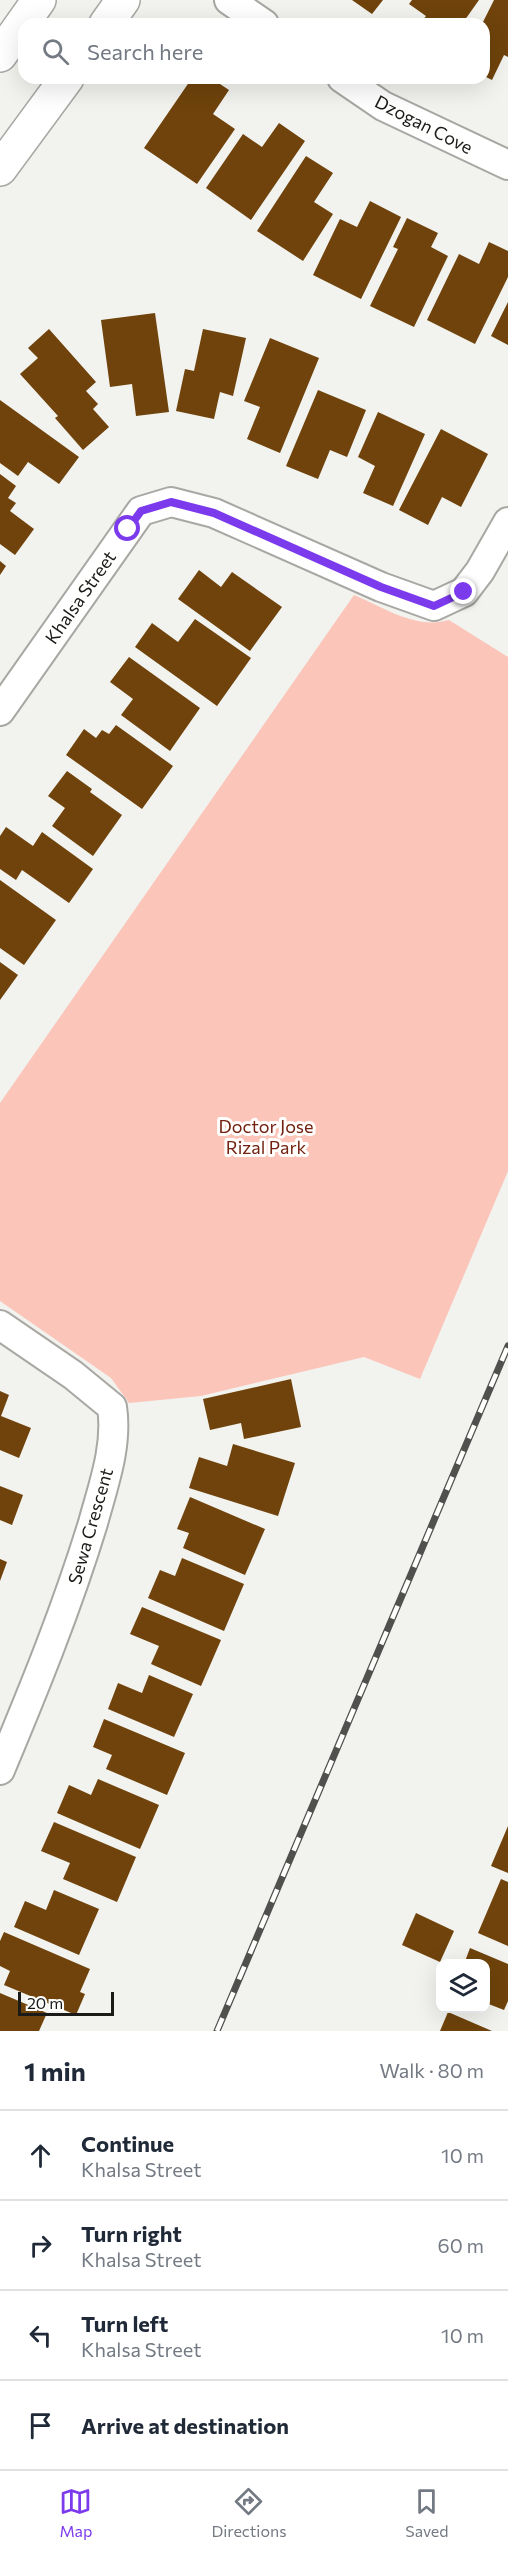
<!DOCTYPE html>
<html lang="en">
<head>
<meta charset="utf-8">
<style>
  :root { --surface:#fff; --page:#f2f2f3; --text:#1f2937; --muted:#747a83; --line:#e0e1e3; --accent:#7c3aed }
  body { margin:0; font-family:Commissioner,sans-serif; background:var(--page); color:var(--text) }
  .controls { position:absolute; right:18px; bottom:18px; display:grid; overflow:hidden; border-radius:12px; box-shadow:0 6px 24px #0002 }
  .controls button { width:54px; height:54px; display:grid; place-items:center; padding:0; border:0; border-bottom:2px solid var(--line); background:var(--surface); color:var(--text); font:30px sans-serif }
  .scale { position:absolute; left:18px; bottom:15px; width:96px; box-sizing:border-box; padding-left:6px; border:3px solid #1a1a19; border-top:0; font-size:16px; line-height:21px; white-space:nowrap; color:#1a1a19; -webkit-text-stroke:4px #fffffe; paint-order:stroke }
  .stop { position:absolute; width:18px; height:18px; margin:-14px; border:4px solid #7c3aed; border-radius:50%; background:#fff }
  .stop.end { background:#7c3aed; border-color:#fff; box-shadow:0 2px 6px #0008 }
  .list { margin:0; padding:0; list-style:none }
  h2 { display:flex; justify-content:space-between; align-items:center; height:78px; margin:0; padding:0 24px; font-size:26px }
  h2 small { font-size:20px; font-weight:400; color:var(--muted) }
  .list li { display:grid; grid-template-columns:39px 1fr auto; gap:18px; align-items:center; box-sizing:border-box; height:90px; padding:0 24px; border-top:2px solid var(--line) }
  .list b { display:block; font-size:22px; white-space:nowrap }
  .list p { margin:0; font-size:20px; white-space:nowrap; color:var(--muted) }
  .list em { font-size:20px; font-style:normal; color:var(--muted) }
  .icon { flex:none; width:33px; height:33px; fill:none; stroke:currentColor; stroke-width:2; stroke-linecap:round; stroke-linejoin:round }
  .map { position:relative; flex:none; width:508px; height:2031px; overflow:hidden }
  .search { position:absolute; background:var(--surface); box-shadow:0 6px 24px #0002; left:18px; right:18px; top:18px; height:66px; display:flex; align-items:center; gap:15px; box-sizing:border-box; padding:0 21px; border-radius:18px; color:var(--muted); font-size:22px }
  .sheet { height:438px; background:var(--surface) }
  nav { display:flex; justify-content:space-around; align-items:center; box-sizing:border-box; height:84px; border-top:2px solid var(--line); background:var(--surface); font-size:16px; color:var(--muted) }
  nav a { display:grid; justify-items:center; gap:3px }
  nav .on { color:var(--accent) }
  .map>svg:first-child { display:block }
</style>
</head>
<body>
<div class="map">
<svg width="508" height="2031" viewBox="0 0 508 2031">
  <rect width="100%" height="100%" fill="#f2f2ee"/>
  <path fill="#fbc5b9" d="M354,595C383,607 416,630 449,620L508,657V1171L420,1379L364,1357L201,1396L129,1403L111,1378L0,1301V1103Z"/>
  <path fill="#6f430b" d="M352,0H383L372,14Z
    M412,0H479L462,24H420L426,16L409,4Z
    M494,0H508V57L504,55L492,80L484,76L482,24Z
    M192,78H211L229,90L213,114L235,129L197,184L144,148Z
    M279,123L305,141L251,220L206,188L243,134L262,147Z
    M306,156L333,173L314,202L333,214L303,261L257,231Z
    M370,201L401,217L361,299L313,275L340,219L357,227Z
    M407,218L438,233L431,247L448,256L414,327L370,306L398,249L393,247Z
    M489,242L508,251V277L475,344L427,320L459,254L479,264Z
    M508,302V345L491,336Z
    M155,313L169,412L136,416L132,384L110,387L101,320Z
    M49,329L96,382L86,391L98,404L93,409L109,427L83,450L55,418L58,416L20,374L38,358L28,348Z
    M203,329L246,338L233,396L220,392L214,419L176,411L185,369L194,371Z
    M270,338L319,358L280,453L247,439L260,407L244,401Z
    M318,390L366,410L347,457L330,450L318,479L286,466Z
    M0,400L79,457L59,484L28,462L18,476L0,463Z
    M378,412L425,434L393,506L363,493L375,466L358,457Z
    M441,429L488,454L461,507L442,497L428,525L399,510Z
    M0,474L16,486L8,498L16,503L10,511L34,529L15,555L0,544Z
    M0,561L6,566L0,575Z
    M199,570L221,587L232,572L282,607L250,651L178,599Z
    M195,619L251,658L217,706L135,647L152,623L178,642Z
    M129,657L200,708L170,751L121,715L133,699L110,682Z
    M116,725L173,766L142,809L66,755L84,729L96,738L102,730L109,734Z
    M67,771L92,789L90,792L122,815L93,856L52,826L65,808L48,796Z
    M6,827L33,846L42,832L93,869L69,903L22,870L16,880L0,869V836Z
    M0,880L56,920L24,965L0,948Z
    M0,962L18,975L0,1000Z
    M291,1379L301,1427L244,1439L241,1423L210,1430L203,1399Z
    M0,1391L9,1395L1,1416L31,1428L19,1458L0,1450Z
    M233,1444L295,1463L278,1516L189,1488L199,1457L227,1466Z
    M0,1486L23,1495L12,1525L0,1520Z
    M190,1497L265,1529L245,1575L183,1548L189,1533L177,1529Z
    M182,1558L244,1584L224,1631L148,1598L160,1570L175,1576Z
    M0,1559L7,1562L0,1581Z
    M142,1607L221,1640L201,1686L151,1664L159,1646L130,1634Z
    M149,1675L193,1694L174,1737L108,1709L118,1683L142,1693Z
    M104,1719L185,1753L167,1795L106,1769L112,1755L93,1747Z
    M98,1779L159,1805L140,1849L57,1813L69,1785L91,1795Z
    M54,1822L136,1857L117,1902L63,1879L70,1863L41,1851Z
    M508,1826V1873L491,1866Z
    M501,1879L508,1882V1946L478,1933Z
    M54,1890L99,1909L79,1955L14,1927L25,1901L46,1910Z
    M416,1913L454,1931L440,1962L402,1945Z
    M4,1932L90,1969L80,1992L85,1994L76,2015L4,1985L10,1971L0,1966V1941Z
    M470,1948L508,1964V2001L504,2010L486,2003V1964H464Z
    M0,1993L47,2013L39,2031H0Z
    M448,2012L492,2031H440Z"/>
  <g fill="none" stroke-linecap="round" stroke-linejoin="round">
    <g stroke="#a8a7a3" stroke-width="32">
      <path id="minor" d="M229,0L264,24
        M342,78L383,106L508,165
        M0,711L141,511L171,502L214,513L381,587L434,606L464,592L480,571L508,522
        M0,1325L73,1375L112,1407C118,1446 103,1486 93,1523C67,1608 34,1689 0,1770"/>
    </g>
    <g stroke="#a8a7a3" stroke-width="36">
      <path id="tertiary" d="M106,24L123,0
        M0,55L39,0
        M0,169L67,78"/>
    </g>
    <use href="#minor" stroke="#fff" stroke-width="28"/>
    <use href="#tertiary" stroke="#fff" stroke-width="33"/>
    <g stroke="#50504f" stroke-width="7">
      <path id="rail" d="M217,2031L508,1346"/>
    </g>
    <use href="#rail" stroke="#fffffe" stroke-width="4.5" stroke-dasharray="14" stroke-linecap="butt"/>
  </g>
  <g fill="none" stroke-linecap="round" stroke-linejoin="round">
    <path stroke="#7c3aed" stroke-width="8" d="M128,529L141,511L171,502L214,513L381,587L434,606L464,592"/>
  </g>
  <g text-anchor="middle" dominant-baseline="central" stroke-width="6" stroke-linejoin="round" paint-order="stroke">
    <g font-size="18" fill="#1a1a19" stroke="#fffffe">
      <text transform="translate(424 124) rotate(27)">Dzogan Cove</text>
      <text transform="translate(80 597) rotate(-55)">Khalsa Street</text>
      <text transform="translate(90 1526) rotate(-74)">Sewa Crescent</text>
    </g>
    <g font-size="18" fill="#732110" stroke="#fffffe">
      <text x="266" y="1126">Doctor Jose<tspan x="266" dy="21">Rizal Park</tspan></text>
    </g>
  </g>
</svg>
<div class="controls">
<button><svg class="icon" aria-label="layers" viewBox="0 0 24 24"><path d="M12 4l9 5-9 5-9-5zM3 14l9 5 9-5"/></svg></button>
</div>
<div class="scale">20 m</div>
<div class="stop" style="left:128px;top:529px"></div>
<div class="stop end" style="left:464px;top:592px"></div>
<div class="search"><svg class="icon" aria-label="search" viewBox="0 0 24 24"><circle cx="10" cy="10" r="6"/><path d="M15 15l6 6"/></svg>Search here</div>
</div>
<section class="sheet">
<h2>1 min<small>Walk · 80 m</small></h2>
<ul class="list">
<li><svg class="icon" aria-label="ahead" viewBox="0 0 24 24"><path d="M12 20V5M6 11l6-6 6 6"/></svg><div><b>Continue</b><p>Khalsa Street</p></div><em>10 m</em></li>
<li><svg class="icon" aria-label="right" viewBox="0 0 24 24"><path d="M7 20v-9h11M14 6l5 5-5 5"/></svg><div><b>Turn right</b><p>Khalsa Street</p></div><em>60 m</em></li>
<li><svg class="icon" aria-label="left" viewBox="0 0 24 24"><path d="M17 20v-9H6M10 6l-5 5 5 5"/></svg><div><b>Turn left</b><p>Khalsa Street</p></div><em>10 m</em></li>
<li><svg class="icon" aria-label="arrive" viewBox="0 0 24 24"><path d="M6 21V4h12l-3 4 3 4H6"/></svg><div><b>Arrive at destination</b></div></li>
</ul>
</section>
<nav>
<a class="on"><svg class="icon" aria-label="map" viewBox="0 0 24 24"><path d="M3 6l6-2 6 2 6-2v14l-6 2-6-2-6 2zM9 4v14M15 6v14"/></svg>Map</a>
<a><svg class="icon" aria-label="directions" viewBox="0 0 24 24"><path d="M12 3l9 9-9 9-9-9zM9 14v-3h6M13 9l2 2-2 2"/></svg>Directions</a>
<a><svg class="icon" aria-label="saved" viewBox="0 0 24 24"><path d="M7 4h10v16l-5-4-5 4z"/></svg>Saved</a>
</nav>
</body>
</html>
